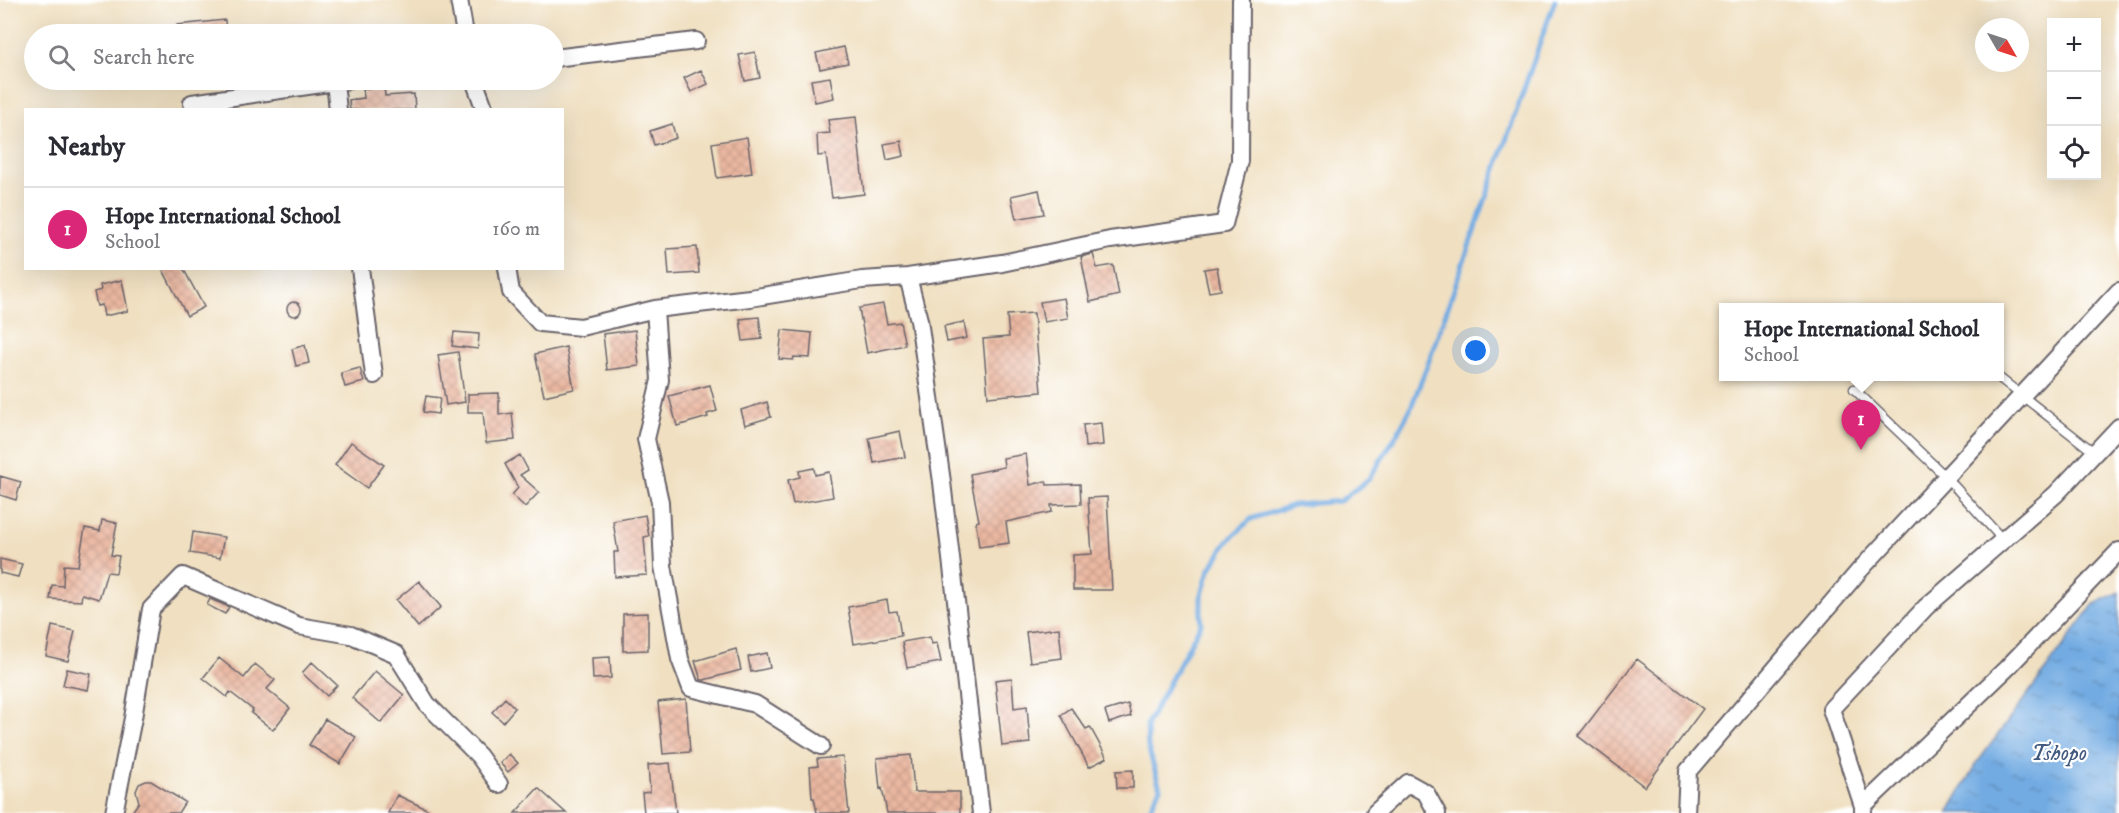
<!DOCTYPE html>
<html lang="en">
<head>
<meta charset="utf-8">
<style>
  :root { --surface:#fff; --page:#f2f2f3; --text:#2b2b33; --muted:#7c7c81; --line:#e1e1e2; --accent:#db2777 }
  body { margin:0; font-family:"IM FELL DW Pica",serif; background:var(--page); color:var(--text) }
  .controls { position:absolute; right:18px; top:18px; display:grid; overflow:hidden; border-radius:0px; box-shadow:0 6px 24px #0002 }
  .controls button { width:54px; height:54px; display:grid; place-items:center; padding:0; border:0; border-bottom:2px solid var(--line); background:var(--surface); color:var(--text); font:30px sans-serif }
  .compass { position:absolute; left:1975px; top:18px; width:54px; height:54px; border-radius:50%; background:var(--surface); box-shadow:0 6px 24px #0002; rotate:129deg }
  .you { position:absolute; left:1476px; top:351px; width:21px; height:21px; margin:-15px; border:4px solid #fff; border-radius:50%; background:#1a73e8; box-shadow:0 0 0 9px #1a73e833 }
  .badge { display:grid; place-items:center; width:39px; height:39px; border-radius:50%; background:var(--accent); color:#fff; font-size:20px; font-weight:700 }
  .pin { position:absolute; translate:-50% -50px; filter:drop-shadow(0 2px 3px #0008) }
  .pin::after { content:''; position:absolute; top:32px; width:21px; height:18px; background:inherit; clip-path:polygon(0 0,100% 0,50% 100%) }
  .popup { position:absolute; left:1719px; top:303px; width:285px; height:78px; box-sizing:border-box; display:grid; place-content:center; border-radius:0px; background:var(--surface); filter:drop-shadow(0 2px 4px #0005); font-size:20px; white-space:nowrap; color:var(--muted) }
  .popup b { font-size:22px; color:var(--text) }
  .popup::after { content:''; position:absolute; left:50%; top:100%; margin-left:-12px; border:12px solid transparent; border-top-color:var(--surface) }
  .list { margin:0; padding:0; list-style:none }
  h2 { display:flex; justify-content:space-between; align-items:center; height:78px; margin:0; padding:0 24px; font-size:26px }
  h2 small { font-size:20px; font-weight:400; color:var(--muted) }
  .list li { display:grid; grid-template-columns:39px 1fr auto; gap:18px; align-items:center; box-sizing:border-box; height:84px; padding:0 24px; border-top:2px solid var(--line) }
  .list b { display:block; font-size:22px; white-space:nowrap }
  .list p { margin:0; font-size:20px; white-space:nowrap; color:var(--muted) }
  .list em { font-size:20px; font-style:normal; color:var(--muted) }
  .icon { flex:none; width:33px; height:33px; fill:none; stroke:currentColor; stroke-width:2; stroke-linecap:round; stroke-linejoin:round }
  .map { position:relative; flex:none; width:2119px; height:813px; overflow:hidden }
  .search { position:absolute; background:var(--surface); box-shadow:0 6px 24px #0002; left:24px; top:24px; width:540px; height:66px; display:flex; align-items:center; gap:15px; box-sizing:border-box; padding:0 21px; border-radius:33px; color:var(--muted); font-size:22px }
  .panel { position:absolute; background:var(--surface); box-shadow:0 6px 24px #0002; left:24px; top:108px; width:540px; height:162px; border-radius:0px }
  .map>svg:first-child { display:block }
</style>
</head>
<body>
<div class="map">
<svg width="2119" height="813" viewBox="0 0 2119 813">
  <defs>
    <pattern id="water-ripples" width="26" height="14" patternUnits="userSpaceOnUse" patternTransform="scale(1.5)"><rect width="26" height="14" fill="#72abe2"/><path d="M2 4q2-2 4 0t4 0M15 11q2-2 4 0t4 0" fill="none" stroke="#5d8bb8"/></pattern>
    <pattern id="building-cross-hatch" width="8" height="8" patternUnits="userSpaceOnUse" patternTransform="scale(1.5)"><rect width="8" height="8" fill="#eab7a0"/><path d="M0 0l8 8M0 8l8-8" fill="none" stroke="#c89d8b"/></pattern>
  </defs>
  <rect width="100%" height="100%" fill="#fff"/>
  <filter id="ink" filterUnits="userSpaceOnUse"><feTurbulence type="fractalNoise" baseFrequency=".0167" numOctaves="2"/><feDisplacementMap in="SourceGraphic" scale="12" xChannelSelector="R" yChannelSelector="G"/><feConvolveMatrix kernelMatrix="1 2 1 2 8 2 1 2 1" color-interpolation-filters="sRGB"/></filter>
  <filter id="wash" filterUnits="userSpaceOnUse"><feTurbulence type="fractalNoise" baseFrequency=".008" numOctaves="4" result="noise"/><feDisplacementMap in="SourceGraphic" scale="24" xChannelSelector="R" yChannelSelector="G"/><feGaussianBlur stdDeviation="1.35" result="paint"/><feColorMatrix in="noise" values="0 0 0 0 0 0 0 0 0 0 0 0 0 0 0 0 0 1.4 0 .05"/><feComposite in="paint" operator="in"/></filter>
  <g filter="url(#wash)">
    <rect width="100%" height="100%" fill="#f0e0c1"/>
    <path fill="url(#water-ripples)" stroke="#4a668e" stroke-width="1.5" d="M2119,592V813H1948L1977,763L2094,604Z"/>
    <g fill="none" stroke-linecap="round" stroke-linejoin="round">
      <path stroke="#72abe2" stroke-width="5" d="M1145,813L1150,809L1160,788L1148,747L1147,724L1201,624V598L1209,570L1228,541L1251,519L1294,505L1340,501L1369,479L1394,439L1410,410L1430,358L1555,0"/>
    </g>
    <g id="blocks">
      <path fill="url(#building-cross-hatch)" d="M225,20L226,34H177V25Z
        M844,47L848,63L820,69L816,53Z
        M755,52L760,78L745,81L739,55Z
        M701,70L708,84L691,92L684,78Z
        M830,77L834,98L815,102L811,80Z
        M384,87L385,96L414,94L415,110H350L349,100L364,98L363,89Z
        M856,117L864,194L832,198L826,155L818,156L817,134L830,133L828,120Z
        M672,124L676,138L654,145L650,131Z
        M747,137L752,173L717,178L712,143Z
        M901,141L904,156L887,160L884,144Z
        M1039,190L1044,214L1016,219L1011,196Z
        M697,247L699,273L669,275L667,249Z
        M1093,254L1097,268L1113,265L1119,295L1090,302L1081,257Z
        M1217,267L1221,290L1209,292L1204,269Z
        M162,268H183L204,307L187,316Z
        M122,280L128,311L104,316L102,305L97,306L94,292L101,290L100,285Z
        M1064,298L1068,318L1044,322L1040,302Z
        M287 309a7 7 0 1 1 14 0a7 7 0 1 1-14 0Z
        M883,304L887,324L900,322L905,345L867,353L859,308Z
        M1034,313L1041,392L988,397L983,339L1009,337L1007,315Z
        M759,317L762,339L743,341L740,319Z
        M964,322L967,338L947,342L944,326Z
        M635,330L639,366L607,370L603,334Z
        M782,330L812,333L810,358L794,357L793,360L779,359Z
        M454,332L479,334L478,349L452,346Z
        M305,345L309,363L296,366L292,349Z
        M566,347L574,389L544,396L535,354Z
        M458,352L465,402L446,405L438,355Z
        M360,368L364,382L345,387L341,373Z
        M710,385L717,411L707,414L708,417L677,426L669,396Z
        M499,393V415L512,413L515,440L486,443L483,412H468V394Z
        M426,396L440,398L438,414L423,412Z
        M767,402L771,417L745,425L741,410Z
        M1101,423L1103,445L1085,447L1083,425Z
        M900,431L905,457L874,463L869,438Z
        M351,442L384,465L367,488L335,465Z
        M1026,454L1030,485L1046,481L1047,485L1080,484L1081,504L1051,505L1052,512L1006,522L1009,543L979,547L976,522L979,521L970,474L1004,467L1003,458Z
        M520,455L528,470L520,475L539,492L525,507L512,495L518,488L505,464Z
        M814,468L815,475L829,472L833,497L793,504L788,480L800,477L799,471Z
        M0,476L21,482L16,500L0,495Z
        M1107,497L1112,590H1073V555L1092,554L1088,498Z
        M645,515L649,536L644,537L647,575L615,577L614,552H618L613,521Z
        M102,520L117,523L111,555L119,556L116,573L107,572L99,599L82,594L81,601L50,599L52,585L63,586L64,565L78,566L85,528L100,531Z
        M193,532L224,537L220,558L190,553Z
        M0,559L22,564L18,577L0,573Z
        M419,581L441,607L418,627L396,600Z
        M210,599L229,607L225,614L207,605Z
        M887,600L889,612L897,611L901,636L854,644L848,607Z
        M648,613V650L623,651V614Z
        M52,626L75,631L68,661L46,656Z
        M1059,628L1062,658L1030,662L1026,632Z
        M930,637L932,644L937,643L941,662L907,668L902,642Z
        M736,649L741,670L704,680H701L695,661Z
        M767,653L770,668L751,672L748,657Z
        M610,657L611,678L593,679L592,658Z
        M219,658L244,678L255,664L275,680L267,689L290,708L273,730L251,713L253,710L230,692L227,697L203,678Z
        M1637,659L1703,709L1645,787L1578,736Z
        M312,662L337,685L327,696L302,673Z
        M67,669L91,674L88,690L63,685Z
        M375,671L404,695L381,723L352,698Z
        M1012,678L1014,708L1027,706L1030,743L1002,746L995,680Z
        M505,698L515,708L503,722L492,712Z
        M686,699L690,752L663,754L658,702Z
        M1128,704L1131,716L1109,723L1105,711Z
        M1071,708L1086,729L1090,727L1107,758L1089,767L1061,715Z
        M325,719L356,737L340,764L309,745Z
        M509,754L518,763L508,772L500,763Z
        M911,755L914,792H960V813H887L882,788L880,789L877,758Z
        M843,757L849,813H817L814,798H812L810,767L818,766L817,759Z
        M670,763L676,813H644L642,793L650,792L648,765Z
        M1133,770V788H1117L1116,771Z
        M146,781H151L185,802L178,813H131L139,802L136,791L139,784Z
        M538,788L566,813H515Z
        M397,795L435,813H388Z"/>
    </g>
  </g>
  <g filter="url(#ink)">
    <use href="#blocks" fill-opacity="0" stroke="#6a646a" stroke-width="1.5"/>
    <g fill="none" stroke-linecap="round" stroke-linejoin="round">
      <g stroke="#6a646a" stroke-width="11">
        <path id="service" d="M1997,376L2095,453
          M1854,389L1946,477L2003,540"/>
      </g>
      <g stroke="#6a646a" stroke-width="20">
        <path id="minor" d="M459,0L465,34
          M554,58L696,41
          M474,80L485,110
          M335,82L338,110
          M192,103L349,80
          M360,268L374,375
          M507,268L511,292L540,323L581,327L655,309L750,298L862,280L908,277L1002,263L1110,240L1224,224L1240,161L1241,0
          M908,277L919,320L942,482L981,813
          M655,309L660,380L646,439L660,502L663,566L680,659L691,688L755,704L821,746
          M1863,806L2006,669L2119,551
          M114,813L133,718L151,609L183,576L299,626L351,635L396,654L427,704L479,756L499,784
          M1375,813L1408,783L1426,793L1437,813
          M1686,813L1688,771L1859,571L2119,291
          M1863,813V806L1831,709L1926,607L2056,494L2119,427"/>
      </g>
      <use href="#service" stroke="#fff" stroke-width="8"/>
      <use href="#minor" stroke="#fff" stroke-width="16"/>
    </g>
  </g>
  <g text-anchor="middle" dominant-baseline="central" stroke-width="4.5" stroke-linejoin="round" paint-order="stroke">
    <g font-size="22" font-style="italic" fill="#42597e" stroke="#fff">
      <text x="2059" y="753">Tshopo</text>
    </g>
  </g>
</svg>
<div class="controls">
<button>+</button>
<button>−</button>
<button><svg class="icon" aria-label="locate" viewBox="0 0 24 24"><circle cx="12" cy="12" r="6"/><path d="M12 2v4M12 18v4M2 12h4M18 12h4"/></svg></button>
</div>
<svg class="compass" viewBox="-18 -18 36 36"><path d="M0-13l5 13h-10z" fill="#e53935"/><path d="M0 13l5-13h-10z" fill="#7c7c81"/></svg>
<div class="you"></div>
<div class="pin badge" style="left:1861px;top:450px">1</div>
<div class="popup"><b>Hope International School</b>School</div>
<div class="search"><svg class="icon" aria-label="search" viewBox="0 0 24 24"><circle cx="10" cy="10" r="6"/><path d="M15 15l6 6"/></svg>Search here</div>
<section class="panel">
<h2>Nearby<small></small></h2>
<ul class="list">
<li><span class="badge">1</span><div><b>Hope International School</b><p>School</p></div><em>160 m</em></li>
</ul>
</section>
</div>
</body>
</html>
